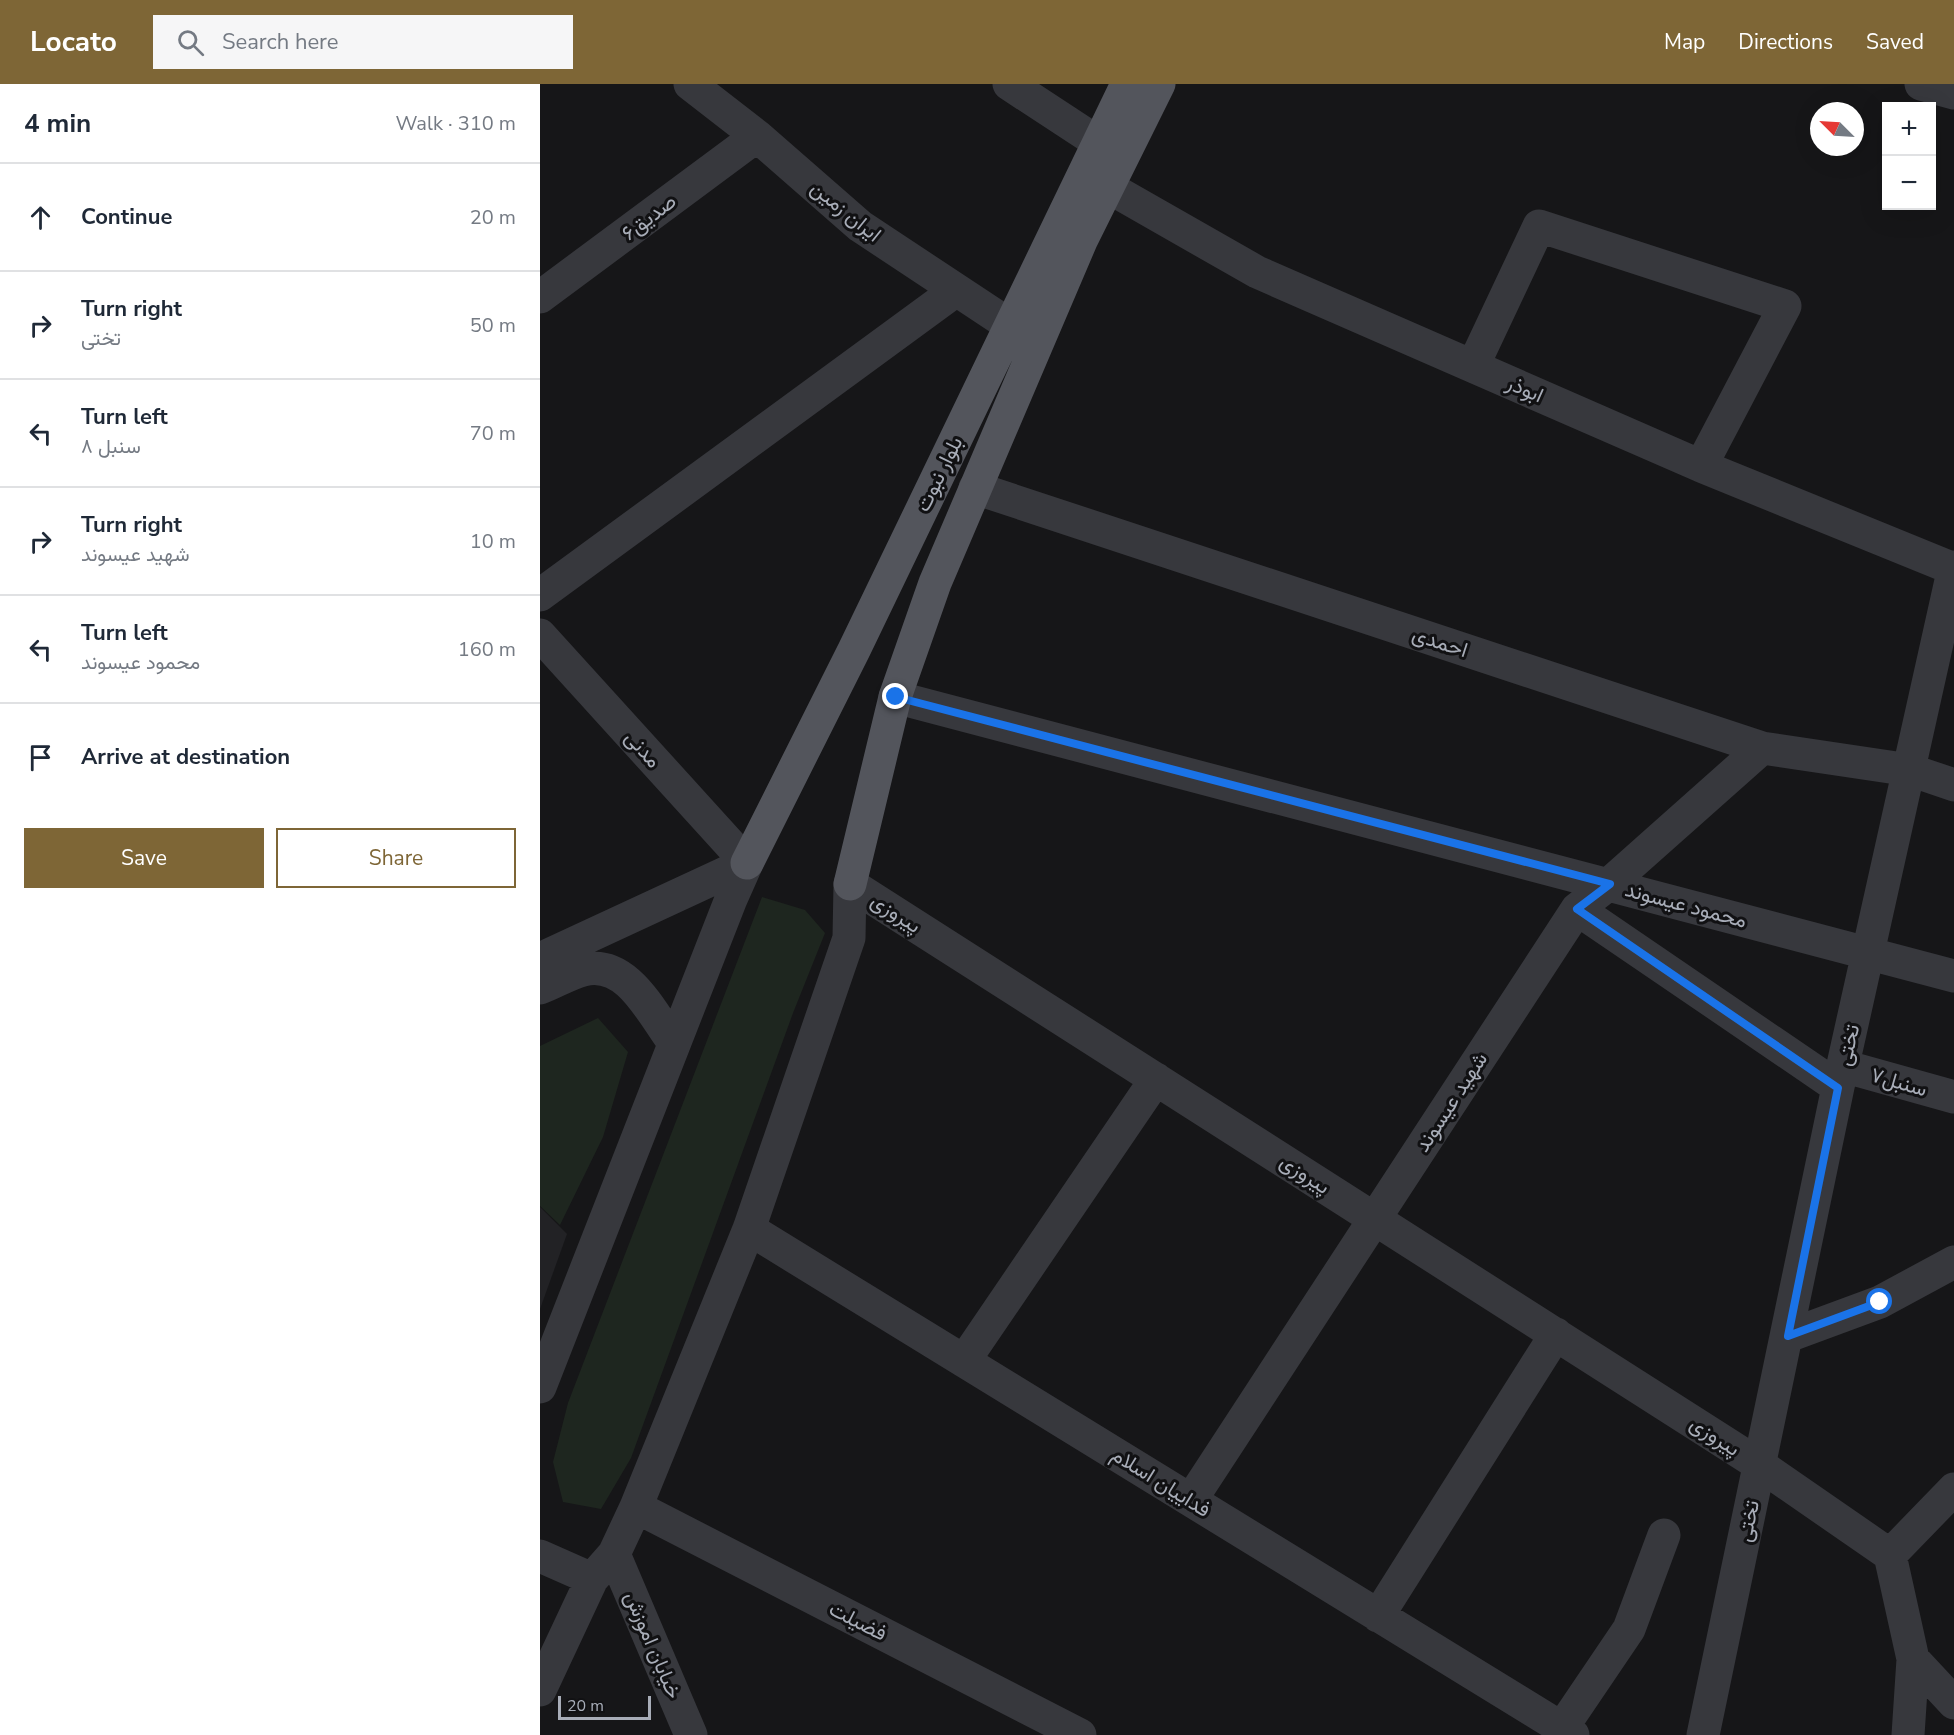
<!DOCTYPE html>
<html lang="en">
<head>
<meta charset="utf-8">
<style>
  :root { --surface:#fff; --page:#f6f6f7; --text:#1f2937; --muted:#747a83; --line:#e0e1e3; --accent:#7e6636 }
  body { margin:0; font-family:"Nunito Sans",Vazirmatn,sans-serif; background:var(--page); color:var(--text) }
  .controls { position:absolute; right:18px; top:18px; display:grid; overflow:hidden; border-radius:0px; box-shadow:0 6px 24px #0002 }
  .controls button { width:54px; height:54px; display:grid; place-items:center; padding:0; border:0; border-bottom:2px solid var(--line); background:var(--surface); color:var(--text); font:30px sans-serif }
  .compass { position:absolute; left:1270px; top:18px; width:54px; height:54px; border-radius:50%; background:var(--surface); box-shadow:0 6px 24px #0002; rotate:294deg }
  .scale { position:absolute; left:18px; bottom:15px; width:93px; box-sizing:border-box; padding-left:6px; border:3px solid #a8adb8; border-top:0; font-size:16px; line-height:21px; white-space:nowrap; color:#a8adb8; -webkit-text-stroke:4px #111113; paint-order:stroke }
  .stop { position:absolute; width:18px; height:18px; margin:-14px; border:4px solid #1a73e8; border-radius:50%; background:#fff }
  .stop.end { background:#1a73e8; border-color:#fff; box-shadow:0 2px 6px #0008 }
  .list { margin:0; padding:0; list-style:none }
  h2 { display:flex; justify-content:space-between; align-items:center; height:78px; margin:0; padding:0 24px; font-size:26px }
  h2 small { font-size:20px; font-weight:400; color:var(--muted) }
  .list li { display:grid; grid-template-columns:39px 1fr auto; gap:18px; align-items:center; box-sizing:border-box; height:108px; padding:0 24px; border-top:2px solid var(--line) }
  .list b { display:block; font-size:22px; white-space:nowrap }
  .list p { margin:0; font-size:20px; white-space:nowrap; color:var(--muted) }
  .list em { font-size:20px; font-style:normal; color:var(--muted) }
  .actions { display:flex; gap:12px; padding:18px 24px }
  .actions a { flex:1; padding:14px 0; border:2px solid var(--accent); border-radius:0px; text-align:center; font-size:21px; color:var(--accent) }
  .actions .main { background:var(--accent); color:#fff }
  .icon { flex:none; width:33px; height:33px; fill:none; stroke:currentColor; stroke-width:2; stroke-linecap:round; stroke-linejoin:round }
  .map { position:relative; flex:none; width:1414px; height:1651px; overflow:hidden }
  header { display:flex; align-items:center; gap:36px; box-sizing:border-box; height:84px; padding:0 30px; background:var(--accent); color:#fff }
  header strong { font-size:28px }
  nav { display:flex; gap:33px; margin-inline-start:auto; font-size:21px }
  .search { width:420px; height:54px; background:var(--page); display:flex; align-items:center; gap:15px; box-sizing:border-box; padding:0 21px; border-radius:0px; color:var(--muted); font-size:22px }
  main { display:flex }
  aside { flex:1; background:var(--surface) }
  .map>svg:first-child { display:block }
</style>
</head>
<body>
<header>
<strong>Locato</strong>
<div class="search"><svg class="icon" aria-label="search" viewBox="0 0 24 24"><circle cx="10" cy="10" r="6"/><path d="M15 15l6 6"/></svg>Search here</div>
<nav><a>Map</a><a>Directions</a><a>Saved</a></nav>
</header>
<main>
<aside>
<h2>4 min<small>Walk · 310 m</small></h2>
<ul class="list">
<li><svg class="icon" aria-label="ahead" viewBox="0 0 24 24"><path d="M12 20V5M6 11l6-6 6 6"/></svg><div><b>Continue</b></div><em>20 m</em></li>
<li><svg class="icon" aria-label="right" viewBox="0 0 24 24"><path d="M7 20v-9h11M14 6l5 5-5 5"/></svg><div><b>Turn right</b><p>تختی</p></div><em>50 m</em></li>
<li><svg class="icon" aria-label="left" viewBox="0 0 24 24"><path d="M17 20v-9H6M10 6l-5 5 5 5"/></svg><div><b>Turn left</b><p>سنبل ۸</p></div><em>70 m</em></li>
<li><svg class="icon" aria-label="right" viewBox="0 0 24 24"><path d="M7 20v-9h11M14 6l5 5-5 5"/></svg><div><b>Turn right</b><p>شهید عیسوند</p></div><em>10 m</em></li>
<li><svg class="icon" aria-label="left" viewBox="0 0 24 24"><path d="M17 20v-9H6M10 6l-5 5 5 5"/></svg><div><b>Turn left</b><p>محمود عیسوند</p></div><em>160 m</em></li>
<li><svg class="icon" aria-label="arrive" viewBox="0 0 24 24"><path d="M6 21V4h12l-3 4 3 4H6"/></svg><div><b>Arrive at destination</b></div></li>
</ul>
<div class="actions"><a class="main">Save</a><a>Share</a></div>
</aside>
<div class="map">
<svg width="1414" height="1651" viewBox="0 0 1414 1651">
  <rect width="100%" height="100%" fill="#161618"/>
  <path fill="#222225" d="M0,1123L27,1150L0,1225Z"/>
  <path fill="#1e261f" d="M222,813L265,826L285,849L253,929L91,1374L61,1425L23,1418L13,1378L28,1319Z
    M58,934L88,968L63,1053L20,1141L0,1122V962Z"/>
  <g fill="none" stroke-linecap="round" stroke-linejoin="round">
    <path stroke="#37383d" stroke-width="33" d="M150,0L217,52L320,142L471,242
      M469,0L559,59
      M1381,0L1414,9
      M568,103L717,188L1161,382L1414,485
      M0,213L217,52
      M933,282L999,142L1245,222L1161,382
      M435,404L1222,664L1370,686L1414,701
      M0,511L415,207
      M0,551L207,779
      M355,613L1414,892
      M310,800L1220,1381L1350,1471L1373,1575L1368,1651
      M1037,825L1298,1003
      M0,875L207,779
      M0,904C14,899 28,890 43,886C87,874 112,930 134,959
      M1303,982L1414,1013
      M209,1145L1033,1651
      M1248,1252L1340,1218L1414,1178
      M424,1277L616,995
      M0,1303L191,815L207,779
      M651,1416L1037,825L1069,800L1222,664
      M96,1423L540,1651
      M74,1470L151,1651
      M1350,1471L1414,1405
      M0,1472L52,1495
      M838,1532L1016,1250
      M1373,1575L1414,1619
      M0,1606L52,1495L74,1470L96,1423L209,1145L309,854L310,800
      M1022,1644L1089,1545L1124,1451
      M1163,1651L1298,1003L1414,483"/>
    <path stroke="#53555c" stroke-width="33" d="M207,779L314,566L587,0
      M310,800L355,613L395,499L541,157L619,0"/>
  </g>
  <g fill="none" stroke-linecap="round" stroke-linejoin="round">
    <path stroke="#1a73e8" stroke-width="8" d="M356,613L1070,800L1037,825L1298,1004L1248,1252L1340,1218"/>
  </g>
  <g text-anchor="middle" dominant-baseline="central" stroke-width="6" stroke-linejoin="round" paint-order="stroke">
    <g font-size="21" fill="#a8adb8" stroke="#111113">
      <text transform="translate(306 127) rotate(39)">ایران زمین</text>
      <text transform="translate(109 133) rotate(-37)">صدیق۶</text>
      <text transform="translate(985 305) rotate(24)">ابوذر</text>
      <text transform="translate(399 390) rotate(-64)">بلوار نبوت</text>
      <text transform="translate(900 558) rotate(18)">احمدی</text>
      <text transform="translate(103 665) rotate(48)">مدنی</text>
      <text transform="translate(1146 821) rotate(15)">محمود عیسوند</text>
      <text transform="translate(356 829) rotate(33)">پیروزی</text>
      <text transform="translate(1308 961) rotate(-77)">تختی</text>
      <text transform="translate(1359 998) rotate(16)">سنبل۷</text>
      <text transform="translate(911 1018) rotate(-57)">شهید عیسوند</text>
      <text transform="translate(765 1090) rotate(33)">پیروزی</text>
      <text transform="translate(1175 1352) rotate(33)">پیروزی</text>
      <text transform="translate(621 1398) rotate(32)">فداییان اسلام</text>
      <text transform="translate(1208 1437) rotate(-78)">تختی</text>
      <text transform="translate(318 1537) rotate(27)">فضیلت</text>
      <text transform="translate(113 1561) rotate(67)">خیابان اموزش</text>
    </g>
  </g>
</svg>
<div class="controls">
<button>+</button>
<button>−</button>
</div>
<svg class="compass" viewBox="-18 -18 36 36"><path d="M0-13l5 13h-10z" fill="#e53935"/><path d="M0 13l5-13h-10z" fill="#747a83"/></svg>
<div class="scale">20 m</div>
<div class="stop" style="left:1340px;top:1218px"></div>
<div class="stop end" style="left:356px;top:613px"></div>
</div>
</main>
</body>
</html>
